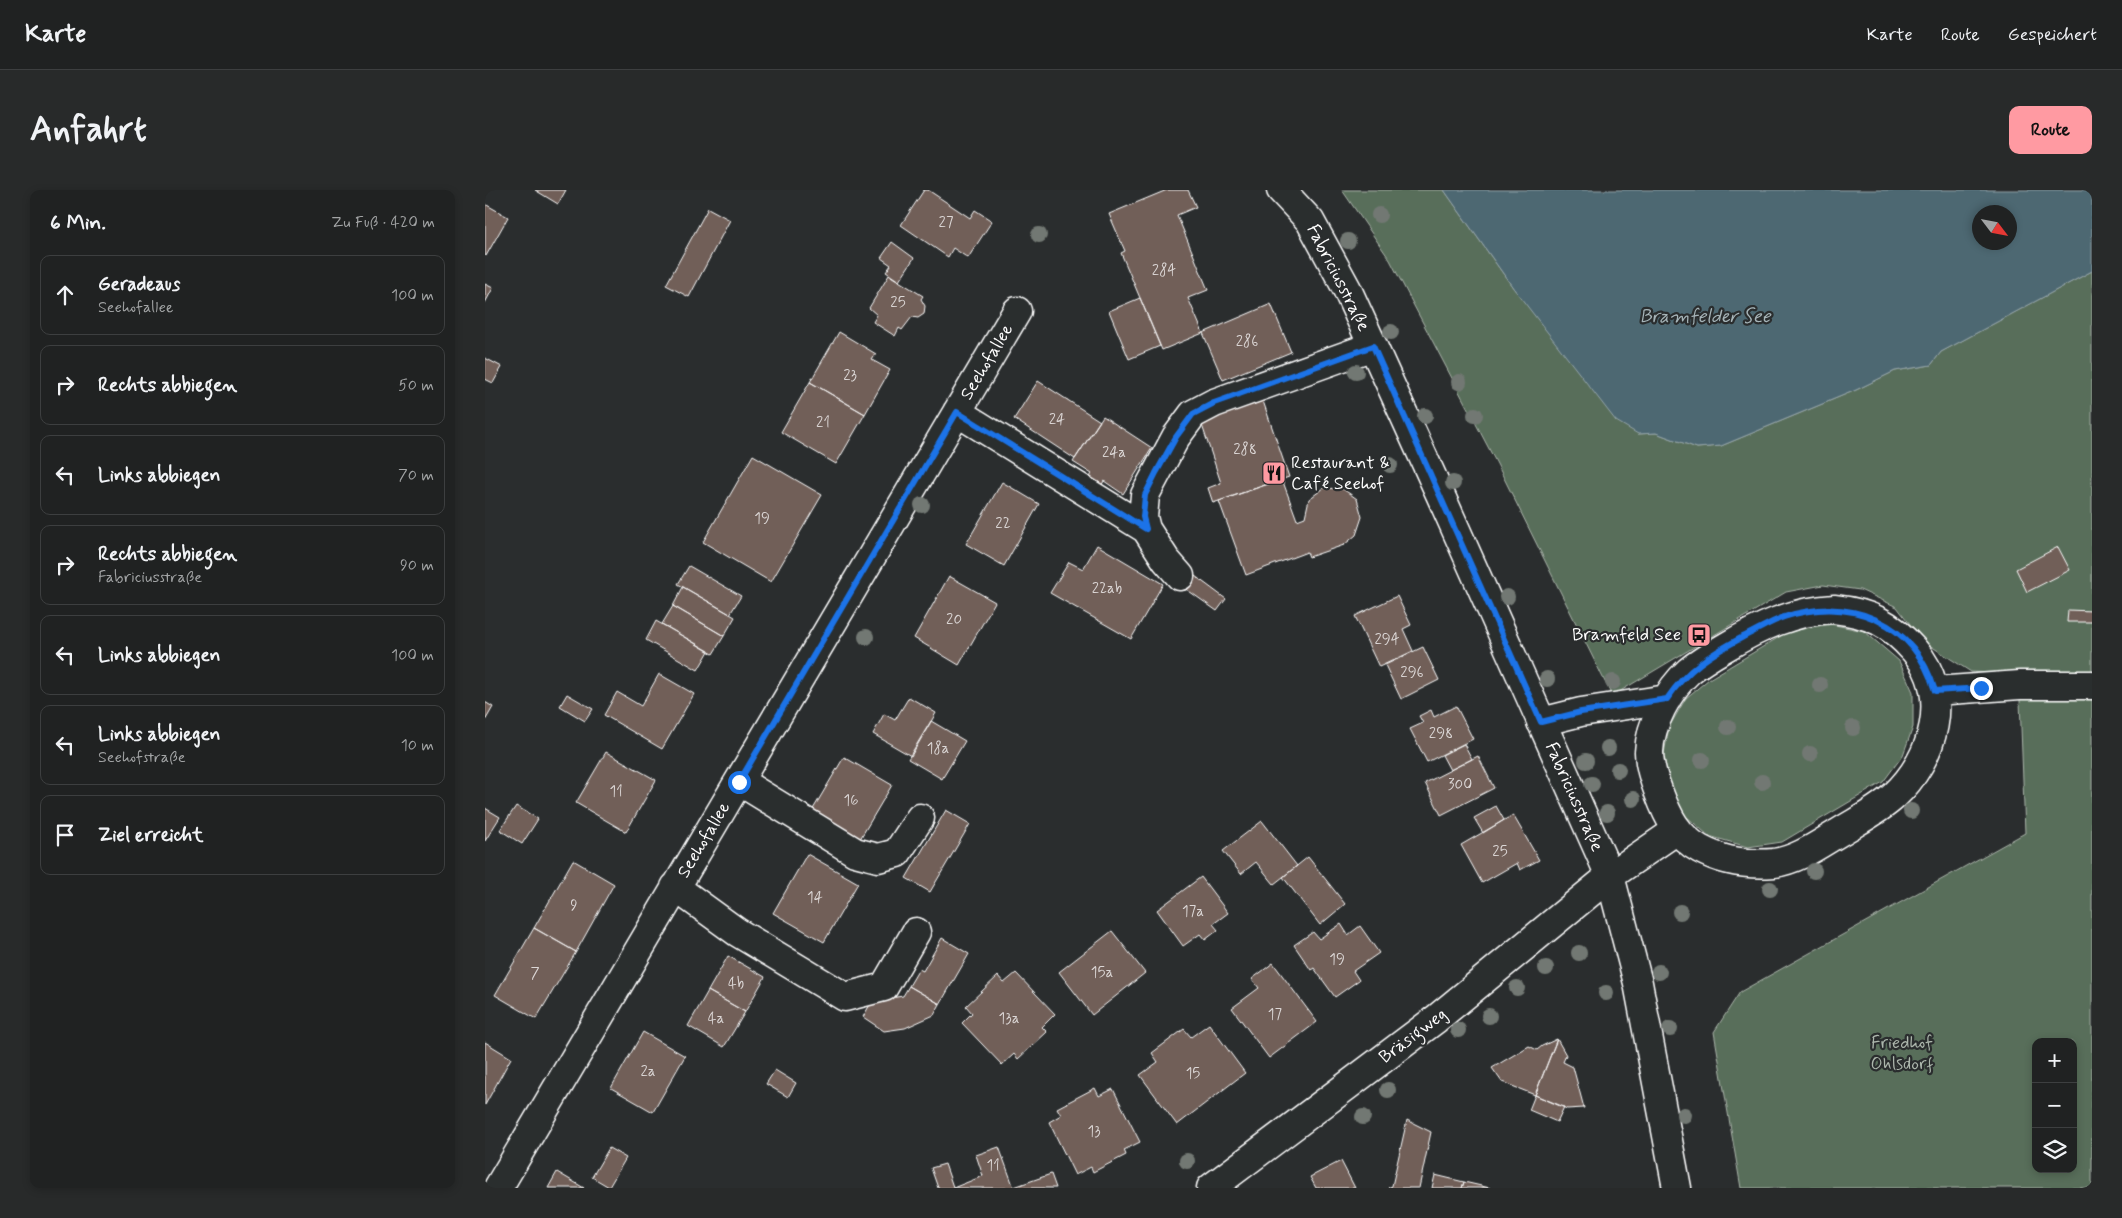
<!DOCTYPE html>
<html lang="de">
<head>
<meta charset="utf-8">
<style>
  :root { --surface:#202222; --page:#282a2a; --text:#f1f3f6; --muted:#a2a4a5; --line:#3d3f40; --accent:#ff9aa2 }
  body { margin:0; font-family:Mynerve,sans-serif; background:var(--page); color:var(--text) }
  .controls { position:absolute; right:15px; bottom:15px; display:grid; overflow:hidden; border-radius:10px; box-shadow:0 2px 8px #0003 }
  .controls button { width:45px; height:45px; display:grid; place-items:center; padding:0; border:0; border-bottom:1px solid var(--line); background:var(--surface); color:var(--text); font:25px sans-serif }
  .compass { position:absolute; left:1487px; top:15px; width:45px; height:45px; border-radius:50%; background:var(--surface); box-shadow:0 2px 8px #0003; rotate:122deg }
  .stop { position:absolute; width:15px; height:15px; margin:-11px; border:4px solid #1a73e8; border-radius:50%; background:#fff }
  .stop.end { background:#1a73e8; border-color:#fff; box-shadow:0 1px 5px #0008 }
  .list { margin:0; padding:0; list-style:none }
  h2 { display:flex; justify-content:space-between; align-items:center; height:65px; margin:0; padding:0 20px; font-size:21px }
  h2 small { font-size:16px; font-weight:400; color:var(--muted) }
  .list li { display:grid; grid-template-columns:32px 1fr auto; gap:15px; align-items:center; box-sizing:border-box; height:80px; margin:0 10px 10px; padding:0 10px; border:1px solid var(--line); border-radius:10px }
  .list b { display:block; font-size:19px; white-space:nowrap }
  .list p { margin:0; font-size:16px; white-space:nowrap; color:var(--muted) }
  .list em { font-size:16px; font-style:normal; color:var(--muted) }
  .icon { flex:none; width:28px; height:28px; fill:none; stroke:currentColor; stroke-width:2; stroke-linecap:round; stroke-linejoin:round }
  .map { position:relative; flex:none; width:1607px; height:998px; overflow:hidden; border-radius:10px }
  header { display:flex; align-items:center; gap:30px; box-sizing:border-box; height:70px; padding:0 25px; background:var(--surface); border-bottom:1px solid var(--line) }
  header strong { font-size:24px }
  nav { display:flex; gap:28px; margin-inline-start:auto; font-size:18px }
  .intro { display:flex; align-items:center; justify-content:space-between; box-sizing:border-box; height:120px; padding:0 30px }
  h1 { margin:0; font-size:35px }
  .button { padding:12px 22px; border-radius:10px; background:var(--accent); color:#111; font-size:18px; font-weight:700 }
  main { display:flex; gap:30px; padding:0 30px }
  aside { flex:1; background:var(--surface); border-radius:10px; box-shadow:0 2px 8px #0003 }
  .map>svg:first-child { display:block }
</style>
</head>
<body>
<header>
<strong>Karte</strong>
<nav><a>Karte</a><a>Route</a><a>Gespeichert</a></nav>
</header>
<div class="intro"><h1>Anfahrt</h1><a class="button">Route</a></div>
<main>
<aside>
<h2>6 Min.<small>Zu Fuß · 420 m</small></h2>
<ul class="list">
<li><svg class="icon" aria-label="ahead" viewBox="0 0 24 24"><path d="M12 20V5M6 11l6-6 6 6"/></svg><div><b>Geradeaus</b><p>Seehofallee</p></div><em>100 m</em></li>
<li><svg class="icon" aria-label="right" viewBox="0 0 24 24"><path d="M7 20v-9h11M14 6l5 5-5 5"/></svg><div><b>Rechts abbiegen</b></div><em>50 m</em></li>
<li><svg class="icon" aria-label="left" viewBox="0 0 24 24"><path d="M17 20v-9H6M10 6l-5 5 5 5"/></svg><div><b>Links abbiegen</b></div><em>70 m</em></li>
<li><svg class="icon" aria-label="right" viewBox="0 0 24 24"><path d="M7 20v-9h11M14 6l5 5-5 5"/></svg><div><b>Rechts abbiegen</b><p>Fabriciusstraße</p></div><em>90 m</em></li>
<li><svg class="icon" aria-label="left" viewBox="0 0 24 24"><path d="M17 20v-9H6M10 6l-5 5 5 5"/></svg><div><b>Links abbiegen</b></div><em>100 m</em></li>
<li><svg class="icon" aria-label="left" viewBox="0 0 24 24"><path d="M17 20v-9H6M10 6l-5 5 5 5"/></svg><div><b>Links abbiegen</b><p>Seehofstraße</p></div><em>10 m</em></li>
<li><svg class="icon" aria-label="arrive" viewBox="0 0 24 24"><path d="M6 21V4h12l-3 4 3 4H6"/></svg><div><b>Ziel erreicht</b></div></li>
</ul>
</aside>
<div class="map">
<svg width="1607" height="998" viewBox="0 0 1607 998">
  <rect width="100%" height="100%" fill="#2a2d2e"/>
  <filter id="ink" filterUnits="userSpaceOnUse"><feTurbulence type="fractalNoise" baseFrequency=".02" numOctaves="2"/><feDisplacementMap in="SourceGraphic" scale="10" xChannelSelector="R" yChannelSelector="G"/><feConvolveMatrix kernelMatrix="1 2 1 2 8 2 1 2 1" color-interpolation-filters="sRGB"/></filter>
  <g filter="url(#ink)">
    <path fill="#586e5a" stroke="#acb6ac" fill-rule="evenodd" d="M857,0H959L1029,99L1153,244L1171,243L1212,258L1236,256L1371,200L1410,181L1446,175L1456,162L1607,81V998H1256L1229,842L1255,802L1540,643L1534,484L1486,482L1438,451L1412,417L1375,400L1338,395L1301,402L1127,506L1012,274L905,70ZM1551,852H1588V979H1551Z
      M1340,433L1379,441L1414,471L1428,502V537L1418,565L1398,592L1297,652L1263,657L1224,646L1195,621L1178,569L1184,537L1201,508L1224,489L1311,437Z"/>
    <path fill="#4d6872" stroke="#94a4aa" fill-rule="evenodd" d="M959,0H1607V81L1456,162L1446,175L1410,181L1371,200L1236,256L1212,258L1171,243L1153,244L1131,231L1029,99ZM1494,22H1524V52H1494Z"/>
    <path fill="#715f59" stroke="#fff" d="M50,0H81L73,14Z
      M439,0H443L485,28L490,20L507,31L483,68L468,58L463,67L416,35Z
      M682,0H703L711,17L692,25L723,100L703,108L718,143L677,160L636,63L640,61L624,24Z
      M0,14L23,27L1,66L0,65Z
      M223,18L245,30L204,107L181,95Z
      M407,52L429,68L414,91L401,82L406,75L396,68Z
      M404,85L438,106L436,109L440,116L439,124L433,128L427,127L417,140L414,138L410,146L388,132L392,125L384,118Z
      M0,94L8,98L0,113Z
      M655,108L675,156L644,169L624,121Z
      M786,114L806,162L738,190L718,143Z
      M354,142L391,164L387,170L405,180L380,224L325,192Z
      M0,168L17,177L8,193L0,189Z
      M553,191L615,231L590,269L529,229Z
      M325,192L380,224L351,274L296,242Z
      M778,211L804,287L728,313L723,298L736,293L716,232Z
      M618,226L667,258L638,304L619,291L615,298L603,290L607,284L588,272Z
      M268,265L337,305L286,392L218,352Z
      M797,289L812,330L820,327L824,309L839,298L858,299L872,309L877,327L871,345L859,355L824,367L822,362L761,385L734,311Z
      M517,292L554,314L519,376L481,354Z
      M612,355L678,394L646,449L565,403L584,372L598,379Z
      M1573,357L1585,380L1542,402L1531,379Z
      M204,376L256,406L245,424L193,394Z
      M464,386L510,412L474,475L429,448Z
      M710,386L741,409L732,421L701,399Z
      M198,397L250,427L239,446L188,416Z
      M912,406L926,435L918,439L928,461L894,477L870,426Z
      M188,416L239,446L228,464L177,434Z
      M1583,420L1607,421V432H1582Z
      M171,431L224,461L213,480L161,450Z
      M938,457L954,490L916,509L900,475Z
      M174,484L209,504L177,559L119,525L132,502L156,516Z
      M82,504L108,519L100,531L75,516Z
      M424,507L451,523L426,566L388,544L399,524L410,530Z
      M0,512L8,517L0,531Z
      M971,516L988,549L942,572L925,539L938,533L934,526L946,520L949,527Z
      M446,531L480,551L457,589L423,569Z
      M979,554L987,569L965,580L957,565Z
      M121,562L171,590L141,642L91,613Z
      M993,566L1009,598L956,625L940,593Z
      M359,567L407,595L372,654L324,626Z
      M31,616L53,629L37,654L15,640Z
      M1011,616L1019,630L998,643L989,628Z
      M0,618L15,627L0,651Z
      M461,620L485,634L445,702L421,688Z
      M1028,625L1054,670L1035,680L1032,673L997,693L976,655Z
      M777,631L812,676L789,694L771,672L756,684L738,661Z
      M322,664L373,693L339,752L288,723Z
      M823,667L860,714L835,735L798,687Z
      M88,670L129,694L91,762L49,738Z
      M716,687L743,723L728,734L733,740L720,750L715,744L698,756L672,720Z
      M856,734L863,745L875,736L894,763L868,781L874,790L850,807L829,778L826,780L809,755L828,742L834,749Z
      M49,738L91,762L51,829L10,805Z
      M627,741L660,783L607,825L574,782Z
      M457,748L484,764L455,814L424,796L434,779L438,781Z
      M243,766L280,787L260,822L223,801Z
      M788,773L832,832L784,868L747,818L774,798L767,789Z
      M531,783L570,824L557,837L562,842L533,869L529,864L517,875L477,833L487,823L481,816L513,786L519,793Z
      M424,796L455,814L449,825L420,838L399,841L378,827L387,811L418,806Z
      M223,801L260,822L239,857L203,836Z
      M724,834L760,883L692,935L655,885L673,872L667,863L699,839L706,847Z
      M158,842L200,866L168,922L126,898Z
      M1072,849L1081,865L1078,872L1088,877L1099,918L1082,919L1050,905Z
      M1072,849L1050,905L1017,892L1007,878L1044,856L1052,860L1057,856Z
      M0,852L26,868L0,915Z
      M290,880L311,893L303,907L281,894Z
      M610,898L614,906L628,899L655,952L639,960L641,965L608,982L606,977L590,985L564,932L576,925L572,918Z
      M1050,905L1079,917L1072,932L1044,920Z
      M922,930L946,942L934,998H903L907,996Z
      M514,957L529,998H468L498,986L491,965Z
      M124,958L141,968L124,997L107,987Z
      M856,971L870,998H831L825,987Z
      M460,974L468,997V998H453L446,978Z
      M72,982L99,998H63Z
      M566,984L571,998H529V997Z
      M950,985L979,992L977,998H947Z
      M979,992L1005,998H977Z"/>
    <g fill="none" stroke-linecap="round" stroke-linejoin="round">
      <g stroke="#fff" stroke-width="31">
        <path id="minor" d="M796,0L825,31L862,99L955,304L1125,686L1153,793L1192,998
          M472,222L661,339
          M695,386L681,370L661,339L658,327L660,305L691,247L708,224L729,213L888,156
          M1349,419C1385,423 1405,433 1429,460C1468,504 1449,569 1409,606C1393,621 1372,631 1353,643C1333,655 1312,670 1289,673C1264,675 1237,671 1215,659C1192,646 1183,627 1174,603C1169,590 1164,576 1164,562C1165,534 1183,500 1204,481C1215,472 1227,465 1239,458C1274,437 1308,421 1349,419Z
          M1450,501L1535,495H1607
          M1056,532L1096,522L1182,509
          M254,591L370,662L393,668L412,663L435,628
          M190,697L252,742L360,807L399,797L431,742
          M13,998L532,121
          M726,998L951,829L1125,686L1192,640"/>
      </g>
      <use href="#minor" stroke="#2a2d2e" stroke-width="28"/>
    </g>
    <g fill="#727873">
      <circle cx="894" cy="25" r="8"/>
      <circle cx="554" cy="45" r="8"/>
      <circle cx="863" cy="51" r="8"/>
      <circle cx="906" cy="142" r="8"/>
      <circle cx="871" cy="182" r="8"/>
      <circle cx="974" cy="192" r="8"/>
      <circle cx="990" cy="225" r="8"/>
      <circle cx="940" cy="226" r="8"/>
      <circle cx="905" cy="275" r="8"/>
      <circle cx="968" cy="293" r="8"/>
      <circle cx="437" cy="315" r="8"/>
      <circle cx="1022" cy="407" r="8"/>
      <circle cx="381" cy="447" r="8"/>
      <circle cx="1062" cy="489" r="8"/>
      <circle cx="1128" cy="492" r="8"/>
      <circle cx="1335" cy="495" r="8"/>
      <circle cx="1243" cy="537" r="8"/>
      <circle cx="1368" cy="538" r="8"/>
      <circle cx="1123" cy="558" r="8"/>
      <circle cx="1325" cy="564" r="8"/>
      <circle cx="1217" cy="570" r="8"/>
      <circle cx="1101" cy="571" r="8"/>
      <circle cx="1133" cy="580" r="8"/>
      <circle cx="1277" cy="592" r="8"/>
      <circle cx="1107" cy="594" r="8"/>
      <circle cx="1148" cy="609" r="8"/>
      <circle cx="1426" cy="621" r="8"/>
      <circle cx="1122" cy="623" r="8"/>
      <circle cx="1329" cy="681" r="8"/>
      <circle cx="1285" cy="699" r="8"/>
      <circle cx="1195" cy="722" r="8"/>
      <circle cx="1094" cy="763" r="8"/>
      <circle cx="1061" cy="778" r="8"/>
      <circle cx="1174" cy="782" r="8"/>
      <circle cx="1032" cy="798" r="8"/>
      <circle cx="1121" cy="803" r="8"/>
      <circle cx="1004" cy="826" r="8"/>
      <circle cx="1185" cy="839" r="8"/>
      <circle cx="973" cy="840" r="8"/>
      <circle cx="903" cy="900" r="8"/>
      <circle cx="1199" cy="925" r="8"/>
      <circle cx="878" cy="927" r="8"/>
      <circle cx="702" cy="971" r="8"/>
    </g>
  </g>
  <g fill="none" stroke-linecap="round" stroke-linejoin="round" filter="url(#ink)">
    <path stroke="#1a73e8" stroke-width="6" d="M254,592L472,222L661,339L658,327L660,305L671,283L691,247L708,224L729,213L888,156L1056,532L1096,522L1182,509C1202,479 1226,464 1258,447C1271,441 1285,432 1299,427C1366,406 1429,431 1450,501L1496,498"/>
  </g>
  <defs>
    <g id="restaurant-square" transform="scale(1.25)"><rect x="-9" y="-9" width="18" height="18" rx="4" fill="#ff9aa2" stroke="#2a2d2e"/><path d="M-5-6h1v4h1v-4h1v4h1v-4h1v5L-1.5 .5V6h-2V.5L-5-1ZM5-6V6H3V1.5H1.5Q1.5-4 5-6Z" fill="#111"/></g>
    <g id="bus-square" transform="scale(1.25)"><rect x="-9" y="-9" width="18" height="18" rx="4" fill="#ff9aa2" stroke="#2a2d2e"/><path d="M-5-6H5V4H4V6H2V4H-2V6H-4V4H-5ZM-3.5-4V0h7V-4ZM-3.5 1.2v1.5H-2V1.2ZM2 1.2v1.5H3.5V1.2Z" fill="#111"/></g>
  </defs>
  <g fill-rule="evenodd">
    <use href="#restaurant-square" x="789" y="283"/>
    <use href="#bus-square" x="1214" y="445"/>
  </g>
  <g text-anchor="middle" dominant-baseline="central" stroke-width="4.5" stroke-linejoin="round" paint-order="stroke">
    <g font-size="15" fill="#dcd7d6">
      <text x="461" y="33">27</text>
      <text x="679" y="81">284</text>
      <text x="413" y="113">25</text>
      <text x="762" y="152">286</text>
      <text x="365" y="186">23</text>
      <text x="572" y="230">24</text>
      <text x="338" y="233">21</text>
      <text x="760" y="260">288</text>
      <text x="629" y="263">24a</text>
      <text x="277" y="329">19</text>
      <text x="518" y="334">22</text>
      <text x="622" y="399">22ab</text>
      <text x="469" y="430">20</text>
      <text x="902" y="450">294</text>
      <text x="927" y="483">296</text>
      <text x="956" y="544">298</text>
      <text x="453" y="559">18a</text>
      <text x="975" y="595">300</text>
      <text x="131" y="602">11</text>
      <text x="366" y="611">16</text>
      <text x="1015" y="662">25</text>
      <text x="330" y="708">14</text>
      <text x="89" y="716">9</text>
      <text x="708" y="722">17a</text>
      <text x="852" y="770">19</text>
      <text x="617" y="783">15a</text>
      <text x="50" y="784">7</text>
      <text x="251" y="794">4b</text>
      <text x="790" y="825">17</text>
      <text x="231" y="829">4a</text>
      <text x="524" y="829">13a</text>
      <text x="163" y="882">2a</text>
      <text x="708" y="884">15</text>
      <text x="609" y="942">13</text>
      <text x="508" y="976">11</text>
    </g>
    <g font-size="18" fill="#fff" stroke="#2a2d2e">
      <text transform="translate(853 88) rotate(63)">Fabriciusstraße</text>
      <text transform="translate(502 172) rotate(-59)">Seehofallee</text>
      <text transform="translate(1089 607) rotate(66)">Fabriciusstraße</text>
      <text transform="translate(219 650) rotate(-59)">Seehofallee</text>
      <text transform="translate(928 846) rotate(-37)">Bräsigweg</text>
    </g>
    <g font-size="18" fill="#fff" stroke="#2a2d2e" text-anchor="start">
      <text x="806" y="273">Restaurant &amp;<tspan x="806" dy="21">Café Seehof</tspan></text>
      <text x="1196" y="445" text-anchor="end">Bramfeld See</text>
    </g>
    <g font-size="18" fill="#acb6ac" stroke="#2a2d2e">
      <text x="1417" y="853">Friedhof<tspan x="1417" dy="21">Ohlsdorf</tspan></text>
    </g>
    <g font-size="19" font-style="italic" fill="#a6b4b8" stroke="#2a2d2e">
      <text x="1220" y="126">Bramfelder See</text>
    </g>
  </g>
</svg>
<div class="controls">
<button>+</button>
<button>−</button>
<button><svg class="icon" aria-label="layers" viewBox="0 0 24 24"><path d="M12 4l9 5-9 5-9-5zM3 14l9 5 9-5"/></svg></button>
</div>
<svg class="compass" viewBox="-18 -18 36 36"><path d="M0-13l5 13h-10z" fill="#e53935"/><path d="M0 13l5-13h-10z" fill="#a2a4a5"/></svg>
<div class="stop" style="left:254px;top:592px"></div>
<div class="stop end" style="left:1496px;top:498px"></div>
</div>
</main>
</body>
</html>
